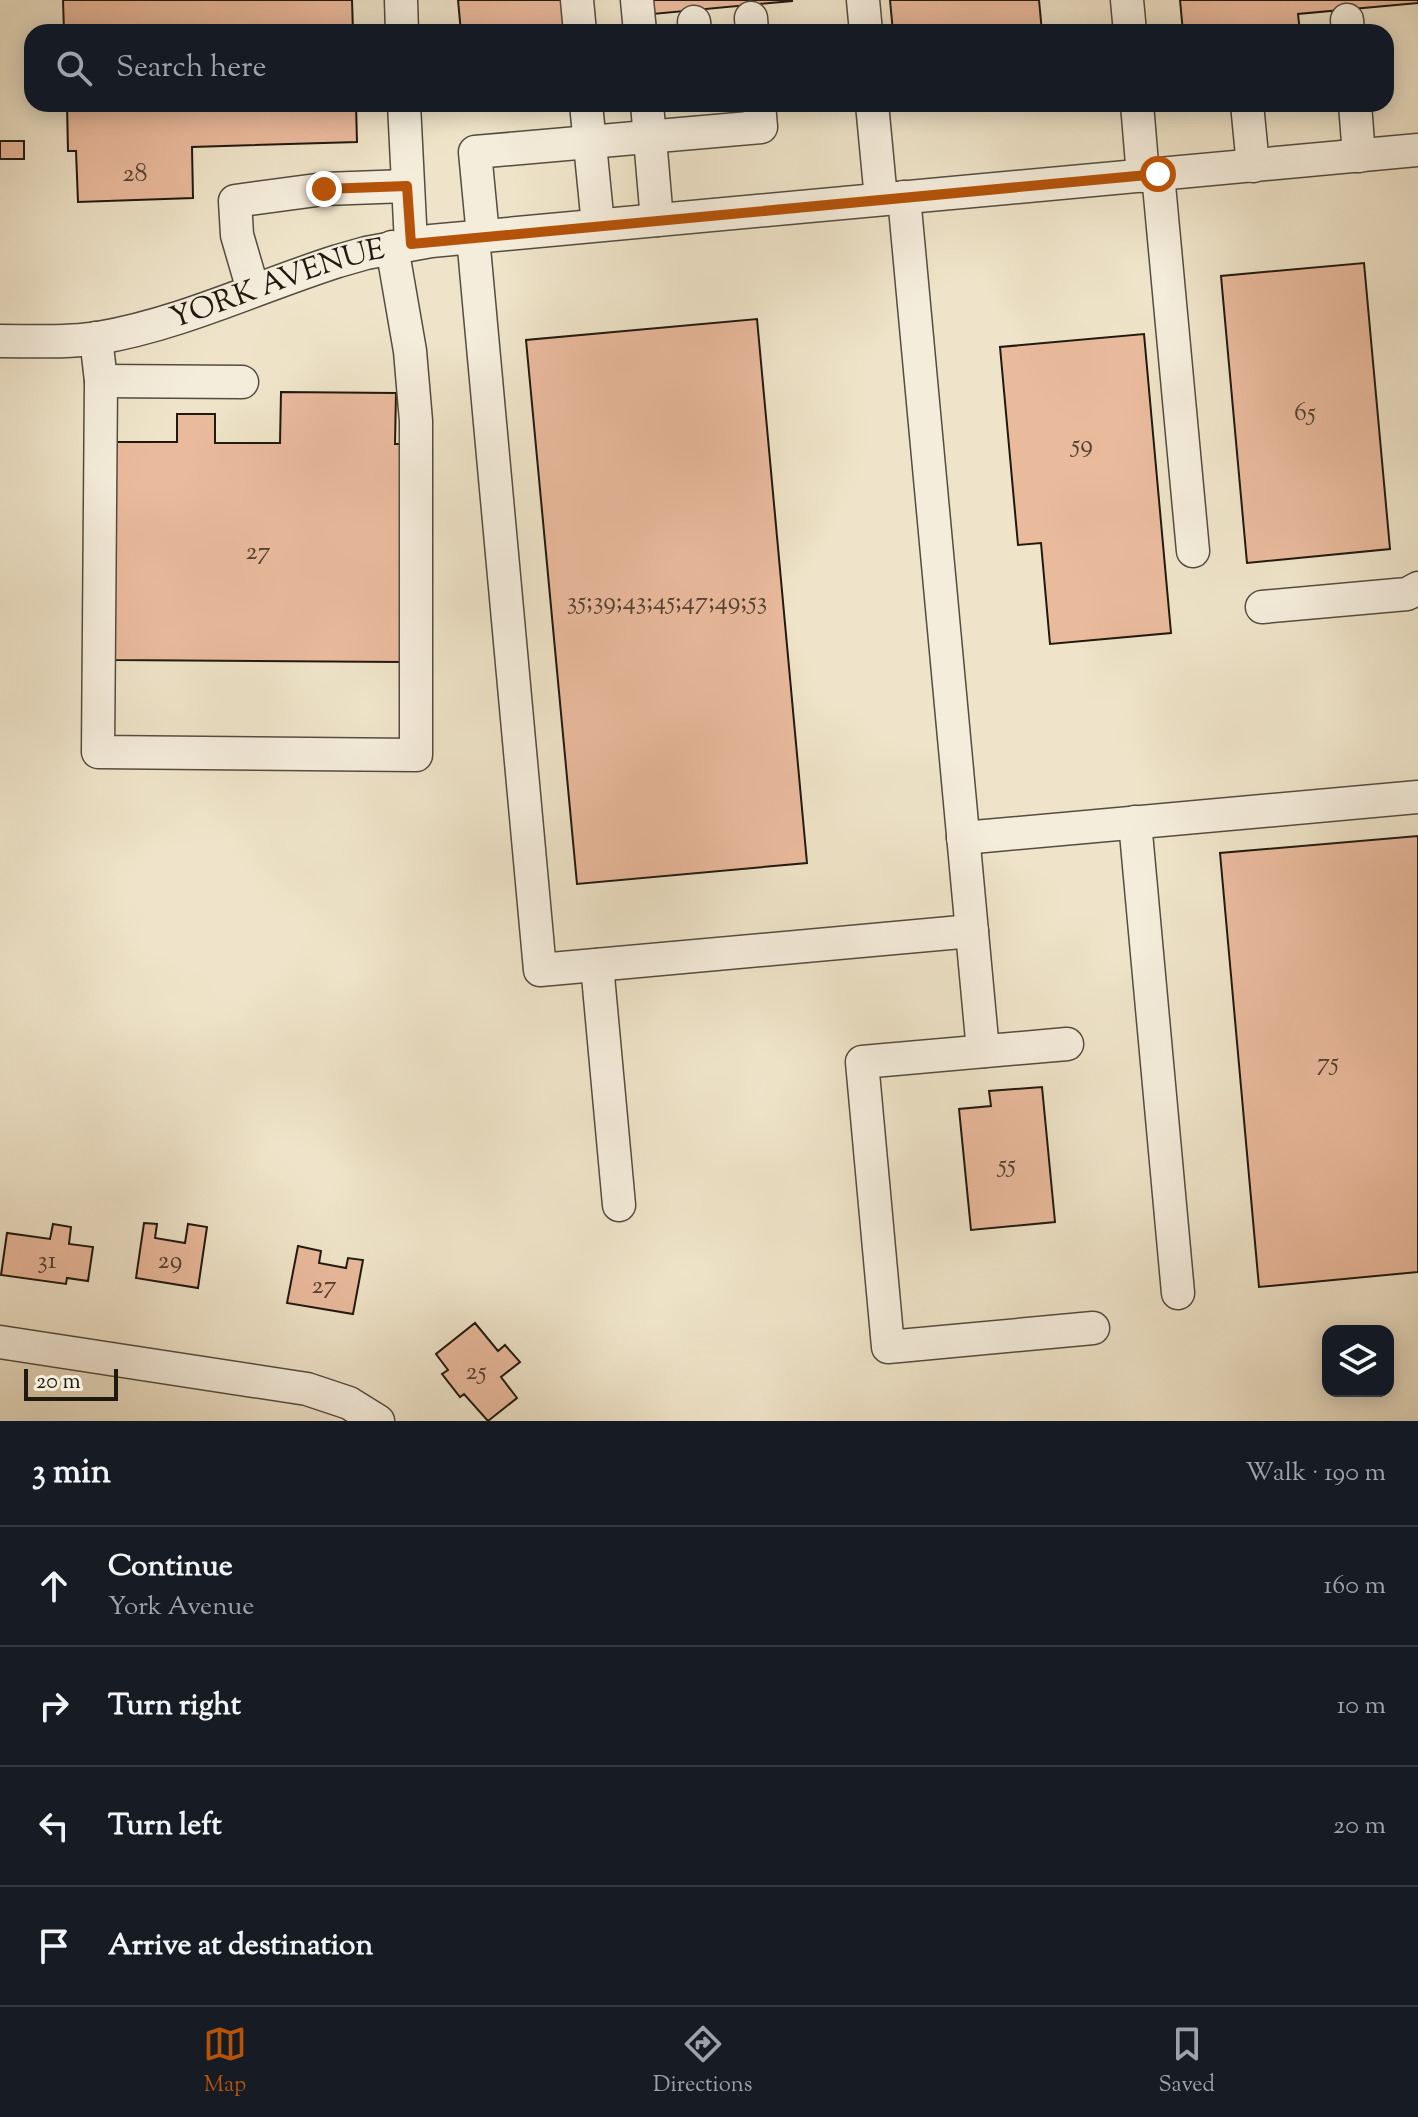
<!DOCTYPE html>
<html lang="en">
<head>
<meta charset="utf-8">
<style>
  :root { --surface:#171b24; --page:#20242c; --text:#f1f3f6; --muted:#9ea1a6; --line:#363941; --accent:#b45309 }
  body { margin:0; font-family:"Sorts Mill Goudy",serif; background:var(--page); color:var(--text) }
  .controls { position:absolute; right:24px; bottom:24px; display:grid; overflow:hidden; border-radius:16px; box-shadow:0 4px 20px #0003 }
  .controls button { width:72px; height:72px; display:grid; place-items:center; padding:0; border:0; border-bottom:2px solid var(--line); background:var(--surface); color:var(--text); font:40px sans-serif }
  .scale { position:absolute; left:24px; bottom:20px; width:94px; box-sizing:border-box; padding-left:8px; border:4px solid #20190f; border-top:0; font-size:22px; line-height:28px; white-space:nowrap; color:#20190f; -webkit-text-stroke:6px #f5eddc; paint-order:stroke }
  .stop { position:absolute; width:24px; height:24px; margin:-18px; border:6px solid #b45309; border-radius:50%; background:#fff }
  .stop.end { background:#b45309; border-color:#fff; box-shadow:0 2px 8px #0008 }
  .list { margin:0; padding:0; list-style:none }
  h2 { display:flex; justify-content:space-between; align-items:center; height:104px; margin:0; padding:0 32px; font-size:34px }
  h2 small { font-size:26px; font-weight:400; color:var(--muted) }
  .list li { display:grid; grid-template-columns:52px 1fr auto; gap:24px; align-items:center; box-sizing:border-box; height:120px; padding:0 32px; border-top:2px solid var(--line) }
  .list b { display:block; font-size:30px; white-space:nowrap }
  .list p { margin:0; font-size:26px; white-space:nowrap; color:var(--muted) }
  .list em { font-size:26px; font-style:normal; color:var(--muted) }
  .icon { flex:none; width:44px; height:44px; fill:none; stroke:currentColor; stroke-width:2; stroke-linecap:round; stroke-linejoin:round }
  .map { position:relative; flex:none; width:1418px; height:1421px; overflow:hidden }
  .search { position:absolute; background:var(--surface); box-shadow:0 4px 20px #0003; left:24px; right:24px; top:24px; height:88px; display:flex; align-items:center; gap:20px; box-sizing:border-box; padding:0 28px; border-radius:24px; color:var(--muted); font-size:30px }
  .sheet { height:584px; background:var(--surface) }
  nav { display:flex; justify-content:space-around; align-items:center; box-sizing:border-box; height:112px; border-top:2px solid var(--line); background:var(--surface); font-size:22px; color:var(--muted) }
  nav a { display:grid; justify-items:center; gap:4px }
  nav .on { color:var(--accent) }
  .map>svg:first-child { display:block }
</style>
</head>
<body>
<div class="map">
<svg width="1418" height="1421" viewBox="0 0 1418 1421">
  <rect width="100%" height="100%" fill="#efe4c9"/>
  <filter id="stains"><feTurbulence type="fractalNoise" baseFrequency=".0025" numOctaves="4"/><feColorMatrix values="0 0 0 0 .2 0 0 0 0 .09 0 0 0 0 .02 0 0 0 .5 -.17"/></filter>
  <radialGradient id="worn" r=".72"><stop offset=".6" stop-color="#630" stop-opacity="0"/><stop offset="1" stop-color="#630" stop-opacity=".3"/></radialGradient>
  <path fill="#eaba9d" stroke="#20190f" stroke-width="2" d="M63,0H352L353,32H64Z
    M458,0H562L565,32H461Z
    M652,0H792V1L653,14Z
    M890,0H1039L1042,32H893Z
    M1180,0H1418V3L1298,14L1300,32H1183Z
    M67,104H356L357,142L192,147L193,198L78,202L76,151H68Z
    M0,141H24V159H0Z
    M1364,263L1390,549L1247,563L1221,276Z
    M757,319L807,863L577,884L526,340Z
    M1144,334L1171,633L1050,644L1041,543L1018,545L1000,347Z
    M281,392L396,393L395,444H404L402,662L113,660L115,442H177V414H215V443H280Z
    M1418,836V1272L1259,1287L1220,853Z
    M1042,1087L1055,1222L971,1230L959,1109L991,1106L989,1091Z
    M144,1223L157,1224L155,1238L185,1243L188,1224L207,1227L198,1288L136,1278Z
    M53,1224L71,1227L69,1244L93,1247L88,1281L67,1278L66,1284L1,1275L7,1233L50,1239Z
    M298,1246L321,1251L319,1263L346,1268L348,1258L363,1260L353,1314L287,1303Z
    M475,1323L498,1351L505,1345L520,1362L501,1377L517,1398L488,1421L464,1394L460,1397L442,1374L448,1370L436,1354Z"/>
  <g fill="none" stroke-linecap="round" stroke-linejoin="round">
    <g stroke="#544c3e" stroke-width="35">
      <g id="minor">
        <path d="M401,0L402,32"/>
        <path d="M577,0L580,32"/>
        <path d="M637,0L640,32"/>
        <path d="M863,0L866,32"/>
        <path d="M1127,0L1130,32"/>
        <path d="M751,18L752,32"/>
        <path d="M1347,20L1348,32"/>
        <path d="M694,22L695,32"/>
        <path d="M404,104L411,244"/>
        <path d="M586,104L598,225"/>
        <path d="M647,104L657,220"/>
        <path d="M872,104L881,199"/>
        <path d="M1137,104L1143,176"/>
        <path d="M1247,104L1253,166"/>
        <path d="M1355,104L1359,156"/>
        <path d="M1158,174L1193,551"/>
        <path d="M904,197L983,1051"/>
        <path d="M483,236L475,152L761,127L759,104"/>
        <path d="M473,237L540,970L972,931"/>
        <path d="M253,290L237,235L235,201L324,189L407,186"/>
        <path d="M96,338L101,381L98,752L416,755V421L410,351L392,247"/>
        <path id="s1" d="M0,341C33,341 66,343 98,338C181,324 259,286 338,261L366,253L431,241L1418,150"/>
        <path d="M101,381L242,382"/>
        <path d="M1262,607L1407,594L1418,588"/>
        <path d="M1135,822L1178,1293"/>
        <path d="M963,838L1418,797"/>
        <path d="M597,965L619,1205"/>
        <path d="M1067,1044L862,1062L888,1347L1093,1328"/>
        <path d="M0,1342L307,1389L349,1403L378,1421"/>
      </g>
    </g>
    <use href="#minor" stroke="#f5eddc" stroke-width="32"/>
  </g>
  <g fill="none" stroke-linecap="round" stroke-linejoin="round">
    <path stroke="#b45309" stroke-width="10" d="M324,189L407,186L411,244L1158,174"/>
  </g>
  <g text-anchor="middle" dominant-baseline="central" stroke-width="6" stroke-linejoin="round" paint-order="stroke">
    <g font-size="26" fill="#524132">
      <text x="135" y="174">28</text>
      <text x="1305" y="413">65</text>
      <text x="1082" y="445">59</text>
      <text x="258" y="552">27</text>
      <text x="667" y="602">35;39;43;45;47;49;53</text>
      <text x="1328" y="1063">75</text>
      <text x="1007" y="1165">55</text>
      <text x="47" y="1261">31</text>
      <text x="170" y="1261">29</text>
      <text x="324" y="1286">27</text>
      <text x="476" y="1372">25</text>
    </g>
    <g font-size="30" fill="#20190f" stroke="#f5eddc">
      <text stroke="none"><textPath href="#s1" startOffset="286">YORK AVENUE</textPath></text>
    </g>
  </g>
  <rect width="100%" height="100%" filter="url(#stains)"/>
  <rect width="100%" height="100%" fill="url(#worn)"/>
</svg>
<div class="controls">
<button><svg class="icon" aria-label="layers" viewBox="0 0 24 24"><path d="M12 4l9 5-9 5-9-5zM3 14l9 5 9-5"/></svg></button>
</div>
<div class="scale">20 m</div>
<div class="stop" style="left:1158px;top:174px"></div>
<div class="stop end" style="left:324px;top:189px"></div>
<div class="search"><svg class="icon" aria-label="search" viewBox="0 0 24 24"><circle cx="10" cy="10" r="6"/><path d="M15 15l6 6"/></svg>Search here</div>
</div>
<section class="sheet">
<h2>3 min<small>Walk · 190 m</small></h2>
<ul class="list">
<li><svg class="icon" aria-label="ahead" viewBox="0 0 24 24"><path d="M12 20V5M6 11l6-6 6 6"/></svg><div><b>Continue</b><p>York Avenue</p></div><em>160 m</em></li>
<li><svg class="icon" aria-label="right" viewBox="0 0 24 24"><path d="M7 20v-9h11M14 6l5 5-5 5"/></svg><div><b>Turn right</b></div><em>10 m</em></li>
<li><svg class="icon" aria-label="left" viewBox="0 0 24 24"><path d="M17 20v-9H6M10 6l-5 5 5 5"/></svg><div><b>Turn left</b></div><em>20 m</em></li>
<li><svg class="icon" aria-label="arrive" viewBox="0 0 24 24"><path d="M6 21V4h12l-3 4 3 4H6"/></svg><div><b>Arrive at destination</b></div></li>
</ul>
</section>
<nav>
<a class="on"><svg class="icon" aria-label="map" viewBox="0 0 24 24"><path d="M3 6l6-2 6 2 6-2v14l-6 2-6-2-6 2zM9 4v14M15 6v14"/></svg>Map</a>
<a><svg class="icon" aria-label="directions" viewBox="0 0 24 24"><path d="M12 3l9 9-9 9-9-9zM9 14v-3h6M13 9l2 2-2 2"/></svg>Directions</a>
<a><svg class="icon" aria-label="saved" viewBox="0 0 24 24"><path d="M7 4h10v16l-5-4-5 4z"/></svg>Saved</a>
</nav>
</body>
</html>
